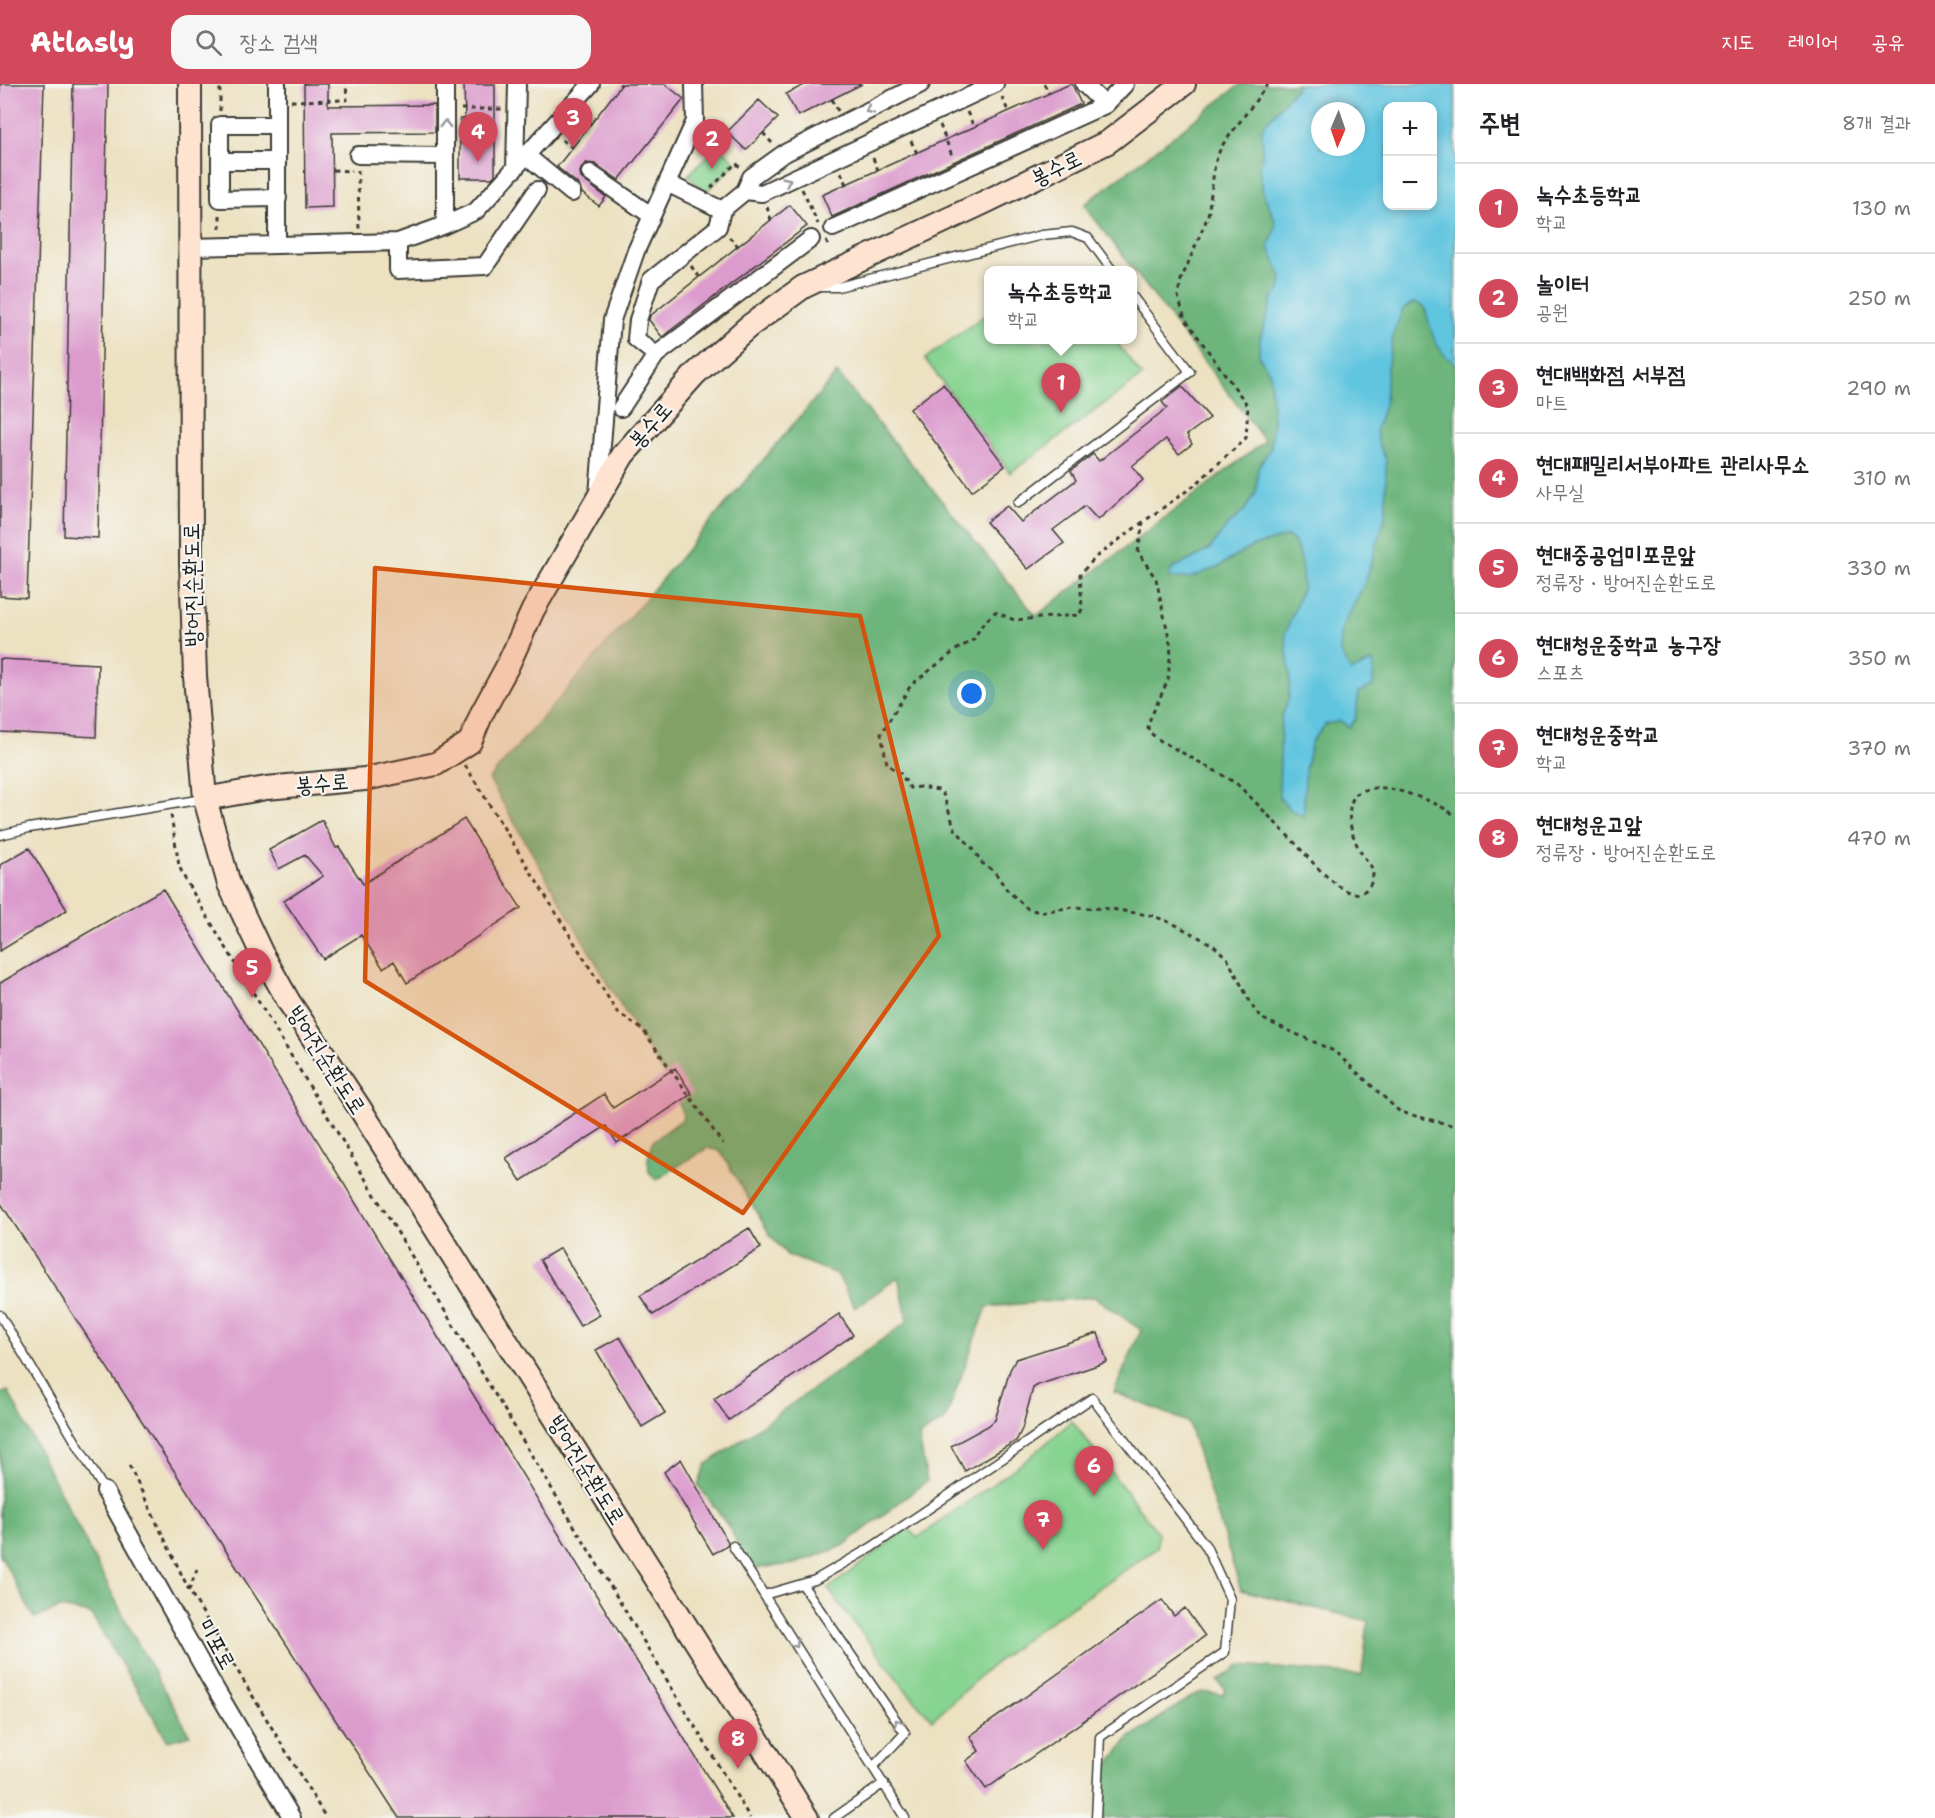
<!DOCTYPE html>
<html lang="ko">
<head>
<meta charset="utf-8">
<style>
  :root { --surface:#fff; --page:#f6f6f6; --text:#202124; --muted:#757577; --line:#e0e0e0; --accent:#d1495b }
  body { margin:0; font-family:"Shantell Sans","Poor Story",sans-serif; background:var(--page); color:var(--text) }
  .controls { position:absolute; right:18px; top:18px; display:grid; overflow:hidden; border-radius:12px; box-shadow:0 3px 9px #0003 }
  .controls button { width:54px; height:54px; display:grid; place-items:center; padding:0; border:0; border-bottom:2px solid var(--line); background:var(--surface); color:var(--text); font:30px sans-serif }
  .compass { position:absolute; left:1311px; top:18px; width:54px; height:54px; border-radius:50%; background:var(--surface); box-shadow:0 3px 9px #0003; rotate:182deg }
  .you { position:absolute; left:972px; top:610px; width:21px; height:21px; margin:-15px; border:4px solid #fff; border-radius:50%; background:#1a73e8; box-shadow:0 0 0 9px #1a73e833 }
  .badge { display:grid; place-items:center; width:39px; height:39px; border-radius:50%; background:var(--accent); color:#fff; font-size:20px; font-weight:700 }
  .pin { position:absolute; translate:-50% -50px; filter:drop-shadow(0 2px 3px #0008) }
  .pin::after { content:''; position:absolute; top:32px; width:21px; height:18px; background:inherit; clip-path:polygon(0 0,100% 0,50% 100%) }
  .popup { position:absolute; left:984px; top:182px; width:153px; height:78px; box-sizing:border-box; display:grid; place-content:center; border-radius:12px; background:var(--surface); filter:drop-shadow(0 2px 4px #0005); font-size:20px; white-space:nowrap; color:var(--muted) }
  .popup b { font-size:22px; color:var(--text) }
  .popup::after { content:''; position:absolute; left:50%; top:100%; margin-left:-12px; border:12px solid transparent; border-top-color:var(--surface) }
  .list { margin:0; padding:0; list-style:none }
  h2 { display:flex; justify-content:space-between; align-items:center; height:78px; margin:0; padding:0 24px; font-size:26px }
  h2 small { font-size:20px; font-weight:400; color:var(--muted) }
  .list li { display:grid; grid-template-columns:39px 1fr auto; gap:18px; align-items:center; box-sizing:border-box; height:90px; padding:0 24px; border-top:2px solid var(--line) }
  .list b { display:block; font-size:22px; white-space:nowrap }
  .list p { margin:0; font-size:20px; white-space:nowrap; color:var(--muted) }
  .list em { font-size:20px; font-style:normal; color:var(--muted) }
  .icon { flex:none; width:33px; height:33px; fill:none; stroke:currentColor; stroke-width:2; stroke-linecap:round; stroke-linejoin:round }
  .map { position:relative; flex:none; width:1455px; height:1734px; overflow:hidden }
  header { display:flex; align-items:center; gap:36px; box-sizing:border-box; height:84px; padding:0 30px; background:var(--accent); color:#fff }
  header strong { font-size:28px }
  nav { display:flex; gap:33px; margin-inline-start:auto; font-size:21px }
  .search { width:420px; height:54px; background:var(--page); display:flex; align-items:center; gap:15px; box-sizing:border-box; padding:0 21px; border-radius:18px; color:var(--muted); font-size:22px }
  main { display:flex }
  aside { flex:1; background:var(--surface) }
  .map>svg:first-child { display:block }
</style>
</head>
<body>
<header>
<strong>Atlasly</strong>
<div class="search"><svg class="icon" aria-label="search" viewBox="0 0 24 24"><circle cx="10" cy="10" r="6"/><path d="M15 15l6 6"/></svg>장소 검색</div>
<nav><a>지도</a><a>레이어</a><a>공유</a></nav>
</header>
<main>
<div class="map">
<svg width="1455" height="1734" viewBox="0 0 1455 1734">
  <rect width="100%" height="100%" fill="#f6f6f2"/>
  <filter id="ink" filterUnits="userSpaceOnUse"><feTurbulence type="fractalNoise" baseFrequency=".0167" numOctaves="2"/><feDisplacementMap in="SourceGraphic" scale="12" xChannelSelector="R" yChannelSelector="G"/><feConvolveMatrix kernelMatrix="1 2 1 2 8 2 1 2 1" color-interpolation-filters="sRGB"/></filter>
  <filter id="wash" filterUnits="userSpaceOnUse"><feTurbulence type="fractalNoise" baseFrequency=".008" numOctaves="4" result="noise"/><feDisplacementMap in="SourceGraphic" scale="24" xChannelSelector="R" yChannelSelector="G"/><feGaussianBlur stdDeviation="1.35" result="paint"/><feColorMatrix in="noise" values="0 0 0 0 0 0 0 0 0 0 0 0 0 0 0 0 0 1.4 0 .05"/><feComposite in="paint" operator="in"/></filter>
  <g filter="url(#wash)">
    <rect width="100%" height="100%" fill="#ece1c1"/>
    <path fill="#87d391" stroke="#527856" stroke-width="1.5" d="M719,61L736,79L705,109L688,91Z
      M989,228V256H1115L1142,292L1010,389L925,275Z
      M1072,1337L1158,1449L1157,1464L1029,1552L989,1584L932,1636L908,1609L828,1505L908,1444L917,1454L1029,1374Z"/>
    <path fill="#6db57b" stroke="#44684c" stroke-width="1.5" fill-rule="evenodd" d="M1241,0H1455V1734H1100L1099,1702L1103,1688L1129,1654L1193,1612L1202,1608L1223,1611L1225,1605L1217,1597L1241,1581L1362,1591L1368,1537L1241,1506L1188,1338L1114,1308L1141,1246L1094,1213L987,1223L945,1336L919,1352L927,1397L843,1462L795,1480L748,1485L731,1446L698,1401L706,1381L908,1237L898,1193L855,1224L837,1190L787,1171L769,1149L720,1067L707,1064L656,1096L649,1088L648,1075L652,1058L684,1034L672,1001L649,967L619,918L489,695L606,561L837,289L1036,532L1265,357L1084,121ZM1388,22H1432V122H1388ZM1320,27H1356V63H1320Z
      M8,1307L138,1560L190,1651L168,1657L91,1530L60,1524L34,1534L2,1474H0V1310Z"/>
    <path fill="#61c5df" stroke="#3e707e" stroke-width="1.5" fill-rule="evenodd" d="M1299,0H1455V280C1433,264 1431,248 1425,223L1414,218L1403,225L1394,248L1387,284L1385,318L1376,346L1378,358L1386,376V430L1366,496L1342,544L1340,567L1351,587L1374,577L1373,602L1359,608L1355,636L1349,643L1341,637L1326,640L1312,657L1305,686L1304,732L1291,726L1279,713L1281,635L1289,613L1290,591L1285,550L1303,503L1301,475L1294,457L1288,452L1251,463L1218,483L1190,494H1168L1173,484L1198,472L1210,465L1227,442L1244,427L1256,409L1258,384L1271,363L1273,337L1270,289L1259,272L1260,255L1273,213L1280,206L1282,193L1268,162L1273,152L1276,139L1263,108L1259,82L1262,75V44ZM1388,22H1432V122H1388ZM1320,27H1356V63H1320Z"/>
    <g id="blocks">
      <path fill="#dc9bcd" d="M0,0H44L27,514L0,512Z
        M73,0H108L98,454L64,452Z
        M304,0H328V22L435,21V48L332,49L333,123L305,124Z
        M464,0H495V91L492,94H460V35H465Z
        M622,0H665L684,15L619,96L595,80L586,79L582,83L580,88L581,94L606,113L599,122L582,109L579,101L557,83Z
        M806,0H862L798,32L786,10Z
        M1070,0H1072L1081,20L832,133L822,111Z
        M759,16L778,34L746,66L727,48Z
        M790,121L807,142L662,253L649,236L650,232Z
        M943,300L1005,382L972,407L910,325Z
        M1182,302L1210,334L1187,351L1192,360L1179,370L1166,355L1132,382L1143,396L1098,436L1085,422L1053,446L1064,459L1028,485L986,438L1007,422L1021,438L1076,396L1071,387L1093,370L1099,377L1167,324L1162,318Z
        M0,575L98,580L96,653L0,648Z
        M464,735L521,824L407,899L394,877L383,884L361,851L323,875L284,817L323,792L305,771L279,785L269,766L322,736L336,764L339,763L363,800Z
        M29,764L67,826L0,867V781Z
        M163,805L733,1734H399L0,1118V899Z
        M675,984L692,1010L617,1059L606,1042L521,1097L506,1074L604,1010L613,1024Z
        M749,1144L761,1164L653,1231L640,1212Z
        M560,1164L600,1231L580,1242L540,1176Z
        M839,1230L853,1251L729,1336L714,1315Z
        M1098,1249L1107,1278L1038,1301L1033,1304L1022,1345L1016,1357L965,1387L951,1362L988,1342L995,1336L1010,1286L1016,1275Z
        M620,1253L665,1329L642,1343L596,1266Z
        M681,1375L728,1458L727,1461L713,1470L664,1388Z
        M1162,1516L1174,1532L1185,1524L1205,1552L986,1705L966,1677L979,1667L970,1652Z"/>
    </g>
  </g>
  <g filter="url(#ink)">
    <use href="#blocks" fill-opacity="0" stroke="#3b3a35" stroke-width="1.5"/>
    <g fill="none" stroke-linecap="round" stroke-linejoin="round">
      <g stroke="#3b3a35" stroke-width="11">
        <path id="service" d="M819,203H838L1042,151L1072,148L1088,154L1112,186
          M1018,419L1190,288L1133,213
          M0,751L29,744L203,715
          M0,1231L105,1407
          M733,1462L905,1734
          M802,1500L905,1649L873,1683
          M764,1511L815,1496L872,1463L1092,1314L1206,1462L1230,1515L1225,1568L1100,1653L1096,1734
          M834,1734L884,1699"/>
      </g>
      <g stroke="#3b3a35" stroke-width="20">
        <path id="minor" d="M277,0V161
          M921,0L783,70L751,93L745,107L762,109L995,0
          M1084,0L1105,21L1125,0
          M277,41H220V115L278,114
          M358,71L445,72
          M527,72L572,109
          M220,77H277
          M515,85L517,0
          M590,89L652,132
          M667,99L722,126L745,107
          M445,141V0
          M833,144L1105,21
          M398,158V186L485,182L537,106
          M190,163L398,158L445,141L476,127L591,0
          M656,271L811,155
          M621,324L656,271L636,255L638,236L651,196L718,143L722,126
          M598,411L612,236L636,167L695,37L694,0
          M105,1407L211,1597L292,1734"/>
      </g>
      <g stroke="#3b3a35" stroke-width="26">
        <path id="secondary" d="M190,0L191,478L195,592L205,715L229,800L261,868L289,918L359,1023L807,1734
          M205,715L266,704L365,695L436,680L470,658L482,629L507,583L533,526L623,371L695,290L748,243L803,203L985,118L1108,58L1184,0"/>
      </g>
      <path stroke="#3b3a35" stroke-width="3" stroke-dasharray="4.5 4.5" stroke-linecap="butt" d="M619,0L621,1
        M1044,0L1049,9
        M1268,0L1221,63L1215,79L1208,132L1181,196L1178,212L1185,235L1248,322L1246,354L1195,401L1143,438L1138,468L1156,495L1171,563L1168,596L1150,635L1148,643L1149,648L1161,657L1219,689L1237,700C1257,719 1275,739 1295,759C1309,774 1333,804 1353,809C1365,812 1373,800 1373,790C1373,781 1366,777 1362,770C1352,755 1343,725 1356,710C1364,705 1374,703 1384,704C1402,706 1441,719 1455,732
        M1002,13L1008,27
        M832,15L838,27
        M291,17L347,16L346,0
        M461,25H502
        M220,27V0
        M967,28L974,43
        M581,32L591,40
        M576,38L586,46
        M940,41L953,74
        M763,49L772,59
        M562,56L573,64
        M911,57L917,69
        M873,74L878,86
        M333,86L352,87
        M358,86L359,145
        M841,88L846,101
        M711,104L736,79L741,84
        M802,105L818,140
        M767,123L771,136
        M220,131V148
        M729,153L738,162
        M826,157L829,163
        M691,182L699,193
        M1143,438L1097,472L1080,490L1082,525L1079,531L1014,536L995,528L982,541L973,556L956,566L911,601L881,650L887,680L901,690L910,704L920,703L938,706L943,710L955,745L974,766L982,779L994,787L1007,806L1028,825L1040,828L1073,823L1112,825L1154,832L1176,841L1213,861L1227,874L1255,927L1265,936L1334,967L1400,1028L1455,1042
        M465,681L617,928L643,946L723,1060
        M171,731L179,782L186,797L750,1734
        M129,1381L189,1506L326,1734
        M189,1506L198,1483"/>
      <use href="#service" stroke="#fff" stroke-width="8"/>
      <use href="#minor" stroke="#fff" stroke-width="16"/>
      <use href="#secondary" stroke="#fee3d1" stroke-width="22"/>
    </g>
    <defs><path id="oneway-chevron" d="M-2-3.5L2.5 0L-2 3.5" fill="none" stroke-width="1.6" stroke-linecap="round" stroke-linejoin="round" transform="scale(1.5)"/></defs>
    <g stroke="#999">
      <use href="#oneway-chevron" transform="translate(869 26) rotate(153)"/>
      <use href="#oneway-chevron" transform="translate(445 40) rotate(-90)"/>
      <use href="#oneway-chevron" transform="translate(787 97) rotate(-25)"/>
      <use href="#oneway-chevron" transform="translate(795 1560) rotate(57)"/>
      <use href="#oneway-chevron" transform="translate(898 1639) rotate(-125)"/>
    </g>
  </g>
  <path fill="#d4530e" fill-opacity="0.2" stroke="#d4530e" stroke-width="4.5" stroke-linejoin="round" d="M375,484L860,532L939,852L743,1129L365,897Z"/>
  <g text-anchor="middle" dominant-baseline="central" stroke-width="4.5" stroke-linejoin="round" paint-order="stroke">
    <g font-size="22" fill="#1c1c1c" stroke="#f6f6f2">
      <text transform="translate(1056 84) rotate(-26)">봉수로</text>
      <text transform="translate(650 341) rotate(-49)">봉수로</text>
      <text transform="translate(192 501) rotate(-91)">방어진순환도로</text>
      <text transform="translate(322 699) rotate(-5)">봉수로</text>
      <text transform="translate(327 976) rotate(57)">방어진순환도로</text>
      <text transform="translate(587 1386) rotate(58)">방어진순환도로</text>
      <text transform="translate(217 1560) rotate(61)">미포로</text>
    </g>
  </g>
</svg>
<div class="controls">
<button>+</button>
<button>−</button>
</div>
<svg class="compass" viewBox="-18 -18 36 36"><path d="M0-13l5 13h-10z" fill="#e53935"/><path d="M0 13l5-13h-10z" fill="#757577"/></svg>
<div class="you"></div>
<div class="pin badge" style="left:1061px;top:329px">1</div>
<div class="popup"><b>녹수초등학교</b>학교</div>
<div class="pin badge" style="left:712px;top:85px">2</div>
<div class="pin badge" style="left:573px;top:64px">3</div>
<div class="pin badge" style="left:478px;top:78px">4</div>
<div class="pin badge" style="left:252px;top:914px">5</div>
<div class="pin badge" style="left:1094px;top:1412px">6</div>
<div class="pin badge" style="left:1043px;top:1466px">7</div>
<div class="pin badge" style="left:738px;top:1685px">8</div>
</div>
<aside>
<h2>주변<small>8개 결과</small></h2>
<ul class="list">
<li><span class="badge">1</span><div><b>녹수초등학교</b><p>학교</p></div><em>130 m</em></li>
<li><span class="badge">2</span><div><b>놀이터</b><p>공원</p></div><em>250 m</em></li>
<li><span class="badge">3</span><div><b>현대백화점 서부점</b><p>마트</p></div><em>290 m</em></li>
<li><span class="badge">4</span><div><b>현대패밀리서부아파트 관리사무소</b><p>사무실</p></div><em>310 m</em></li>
<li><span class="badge">5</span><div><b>현대중공업미포문앞</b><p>정류장 · 방어진순환도로</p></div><em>330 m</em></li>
<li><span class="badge">6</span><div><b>현대청운중학교 농구장</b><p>스포츠</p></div><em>350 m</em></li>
<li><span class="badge">7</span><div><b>현대청운중학교</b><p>학교</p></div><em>370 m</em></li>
<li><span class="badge">8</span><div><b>현대청운고앞</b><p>정류장 · 방어진순환도로</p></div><em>470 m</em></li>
</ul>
</aside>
</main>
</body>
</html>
